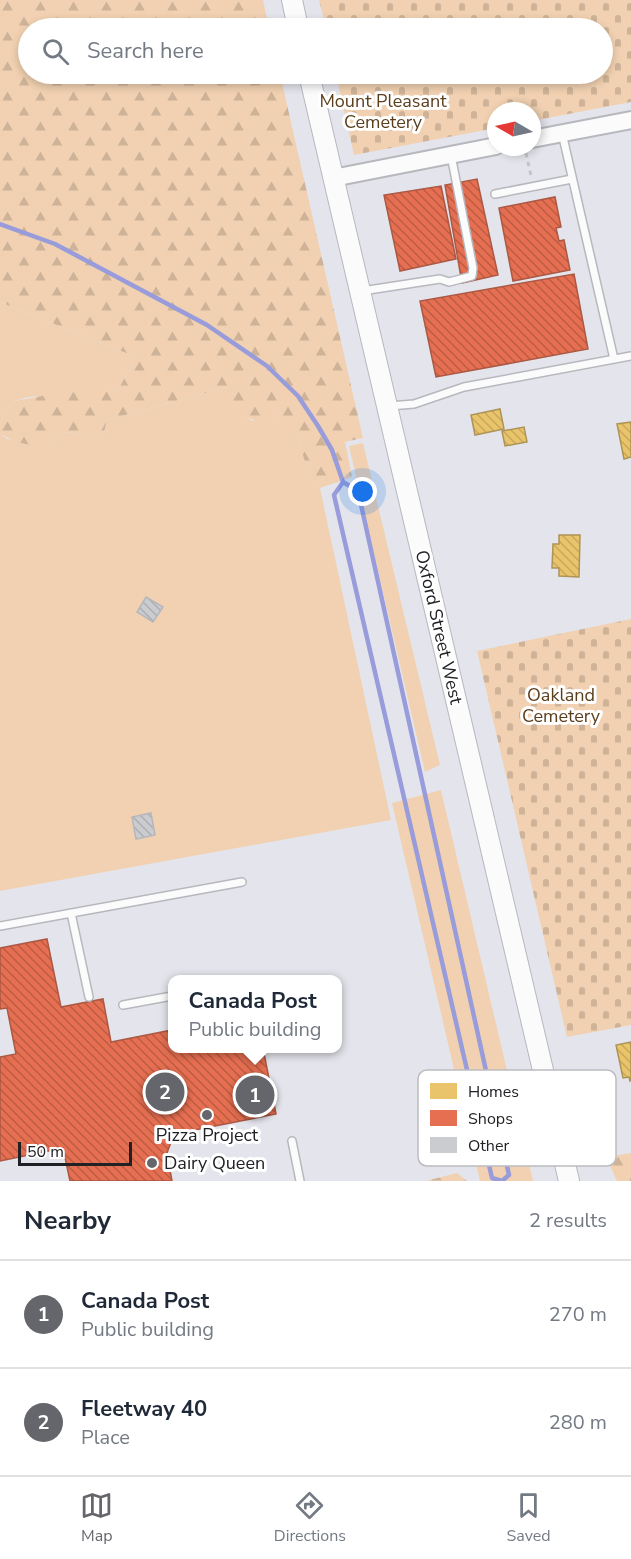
<!DOCTYPE html>
<html lang="en">
<head>
<meta charset="utf-8">
<style>
  :root { --surface:#fff; --page:#f2f2f3; --text:#1f2937; --muted:#747a83; --line:#e0e1e3; --accent:#65666b }
  body { margin:0; font-family:"Nunito Sans",sans-serif; background:var(--page); color:var(--text) }
  .compass { position:absolute; left:487px; top:102px; width:54px; height:54px; border-radius:50%; background:var(--surface); box-shadow:0 3px 9px #0003; rotate:279deg }
  .scale { position:absolute; left:18px; bottom:15px; width:114px; box-sizing:border-box; padding-left:6px; border:3px solid #202125; border-top:0; font-size:16px; line-height:21px; white-space:nowrap; color:#202125; -webkit-text-stroke:4px #fff; paint-order:stroke }
  .you { position:absolute; left:363px; top:492px; width:21px; height:21px; margin:-15px; border:4px solid #fff; border-radius:50%; background:#1a73e8; box-shadow:0 0 0 9px #1a73e833 }
  .badge { display:grid; place-items:center; width:39px; height:39px; border-radius:50%; background:var(--accent); color:#fff; font-size:20px; font-weight:700 }
  .pin { position:absolute; translate:-50% -50%; border:3px solid #fff; box-shadow:0 2px 6px #0006 }
  .popup { position:absolute; left:168px; top:975px; width:174px; height:78px; box-sizing:border-box; display:grid; place-content:center; border-radius:12px; background:var(--surface); filter:drop-shadow(0 2px 4px #0005); font-size:20px; white-space:nowrap; color:var(--muted) }
  .popup b { font-size:22px; color:var(--text) }
  .popup::after { content:''; position:absolute; left:50%; top:100%; margin-left:-12px; border:12px solid transparent; border-top-color:var(--surface) }
  .list { margin:0; padding:0; list-style:none }
  h2 { display:flex; justify-content:space-between; align-items:center; height:78px; margin:0; padding:0 24px; font-size:26px }
  h2 small { font-size:20px; font-weight:400; color:var(--muted) }
  .list li { display:grid; grid-template-columns:39px 1fr auto; gap:18px; align-items:center; box-sizing:border-box; height:108px; padding:0 24px; border-top:2px solid var(--line) }
  .list b { display:block; font-size:22px; white-space:nowrap }
  .list p { margin:0; font-size:20px; white-space:nowrap; color:var(--muted) }
  .list em { font-size:20px; font-style:normal; color:var(--muted) }
  .icon { flex:none; width:33px; height:33px; fill:none; stroke:currentColor; stroke-width:2; stroke-linecap:round; stroke-linejoin:round }
  .map { position:relative; flex:none; width:631px; height:1181px; overflow:hidden }
  .search { position:absolute; background:var(--surface); box-shadow:0 3px 9px #0003; left:18px; right:18px; top:18px; height:66px; display:flex; align-items:center; gap:15px; box-sizing:border-box; padding:0 21px; border-radius:33px; color:var(--muted); font-size:22px }
  .sheet { height:294px; background:var(--surface) }
  nav { display:flex; justify-content:space-around; align-items:center; box-sizing:border-box; height:84px; border-top:2px solid var(--line); background:var(--surface); font-size:16px; color:var(--muted) }
  nav a { display:grid; justify-items:center; gap:3px }
  nav .on { color:var(--accent) }
  .map>svg:first-child { display:block }
</style>
</head>
<body>
<div class="map">
<svg width="631" height="1181" viewBox="0 0 631 1181">
  <defs>
    <pattern id="forest-firs" width="22" height="20" patternUnits="userSpaceOnUse" patternTransform="scale(1.5)"><rect width="22" height="20" fill="#f1d1b1"/><path d="M5 1l3.5 6h-7zM16 11l3.5 6h-7z" fill="#ceb398"/></pattern>
    <pattern id="cemetery-stones" width="16" height="16" patternUnits="userSpaceOnUse" patternTransform="scale(1.5)"><rect width="16" height="16" fill="#f1d1b1"/><path d="M2 7V4a2 2 0 0 1 4 0v3zM10 15v-3a2 2 0 0 1 4 0v3z" fill="#ceb398"/></pattern>
    <pattern id="homes-back-hatch" width="6" height="6" patternUnits="userSpaceOnUse" patternTransform="scale(1.5)"><rect width="6" height="6" fill="#e9c46a"/><path d="M-1 5l2 2M0 0l6 6M5-1l2 2" fill="none" stroke="#c8a85c"/></pattern>
    <pattern id="shops-back-hatch" width="6" height="6" patternUnits="userSpaceOnUse" patternTransform="scale(1.5)"><rect width="6" height="6" fill="#e76f51"/><path d="M-1 5l2 2M0 0l6 6M5-1l2 2" fill="none" stroke="#bb5b43"/></pattern>
    <pattern id="building-back-hatch" width="6" height="6" patternUnits="userSpaceOnUse" patternTransform="scale(1.5)"><rect width="6" height="6" fill="#cbccd0"/><path d="M-1 5l2 2M0 0l6 6M5-1l2 2" fill="none" stroke="#aeafb2"/></pattern>
  </defs>
  <rect width="100%" height="100%" fill="#e4e5ec"/>
  <path fill="#f1d1b1" d="M0,302L136,357L118,390L28,397L14,401L0,421Z
    M227,387L244,415L252,421L272,415L286,420L296,429L309,473L320,488L391,820L0,891V433L7,439L48,444L62,432L103,436L107,420Z
    M363,443L440,765L425,772L349,446Z
    M441,790L533,1181H480L392,803Z"/>
  <path fill="url(#forest-firs)" d="M0,0H263L269,28H28V74H280L363,438L345,442L352,477L320,488C316,483 311,478 309,472C296,444 307,427 272,415L262,422C252,421 246,415 236,414L227,387L107,420L103,436L62,432C58,435 52,442 47,444C33,448 10,441 0,433V421L14,401L59,393L118,390L136,357L0,302Z
    M631,1153V1181H617L606,1157Z
    M457,1173L467,1181H426Z"/>
  <path fill="url(#cemetery-stones)" d="M319,0H631V102L532,121V111H496V128L354,155L336,74H602V28H326Z
    M631,619V1025L567,1037L477,651Z"/>
  <path fill="url(#homes-back-hatch)" stroke="#ad9355" stroke-width="1.5" d="M500,409L504,429L475,435L471,415Z
    M631,422V457L624,459L617,424Z
    M524,427L527,442L505,446L502,431Z
    M559,535H580L579,577L559,576V568H552L553,544H559Z
    M631,1042V1080L630,1081L629,1077L623,1078L616,1045Z"/>
  <path fill="url(#shops-back-hatch)" stroke="#ab5844" stroke-width="1.5" d="M477,179L498,275L462,283L445,185Z
    M441,186L456,259L400,271L384,195Z
    M555,197L561,227L556,228L559,241L564,240L570,270L513,281L499,208Z
    M574,274L588,349L436,377L420,301Z
    M47,939L61,1007L103,999L111,1042L172,1030V1048H263L276,1114L174,1134L167,1153L172,1181H70L63,1148L0,1161V1057L16,1054L7,1008L0,1009V948Z"/>
  <g fill="none" stroke-linecap="round" stroke-linejoin="round">
    <path stroke="#989cda" stroke-width="4.5" d="M0,224L55,244L207,325L267,366L298,396L318,426L332,450L343,482L358,491L509,1175L502,1181
      M343,482L334,495L492,1178L502,1181"/>
  </g>
  <path fill="url(#building-back-hatch)" stroke="#b6b7bc" stroke-width="1.5" d="M146,597L163,607L153,622L137,612Z
    M151,813L155,835L136,839L132,817Z"/>
  <g fill="none" stroke-linecap="round" stroke-linejoin="round">
    <g stroke="#b7b8be" stroke-width="10">
      <path id="service" d="M562,133L614,359
        M495,194L572,179
        M362,291L440,279L449,282L472,276L473,268L451,155
        M389,406L414,404L464,387L631,356
        M71,913L89,997
        M0,926L242,882
        M123,1005L172,996
        M292,1141L300,1181"/>
    </g>
    <g stroke="#b7b8be" stroke-width="20">
      <path id="tertiary" d="M532,139L631,120
        M333,178L496,146"/>
    </g>
    <g stroke="#b7b8be" stroke-width="22">
      <path id="secondary" d="M292,0L298,28
        M309,74L569,1181"/>
    </g>
    <path stroke="#c4c5c7" stroke-width="3" stroke-dasharray="4.5 4.5" stroke-linecap="butt" d="M526,153L531,176"/>
    <use href="#service" stroke="#fbfbfc" stroke-width="7"/>
    <use href="#tertiary" stroke="#fbfbfc" stroke-width="16"/>
    <use href="#secondary" stroke="#fbfbfc" stroke-width="20"/>
  </g>
  <g fill="#65666b" stroke="#fff" stroke-width="2">
    <circle cx="207" cy="1115" r="6"/>
    <circle cx="152" cy="1163" r="6"/>
  </g>
  <g text-anchor="middle" dominant-baseline="central" stroke-width="6" stroke-linejoin="round" paint-order="stroke">
    <g font-size="18" fill="#5b3e1c" stroke="#fff">
      <text x="383" y="101">Mount Pleasant<tspan x="383" dy="21">Cemetery</tspan></text>
      <text x="561" y="695">Oakland<tspan x="561" dy="21">Cemetery</tspan></text>
    </g>
    <g font-size="18" fill="#202125" stroke="#fff">
      <text transform="translate(439 627) rotate(77)">Oxford Street West</text>
    </g>
    <g font-size="18" fill="#202125" stroke="#fff">
      <text x="207" y="1135">Pizza Project</text>
      <text x="164" y="1163" text-anchor="start">Dairy Queen</text>
    </g>
  </g>
  <rect x="418" y="1070" width="198" height="96" rx="9" fill="#fff" stroke="#bcbcbe" stroke-width="1.5"/>
  <rect x="430" y="1083" width="27" height="16" fill="#e9c46a"/>
  <rect x="430" y="1110" width="27" height="16" fill="#e76f51"/>
  <rect x="430" y="1137" width="27" height="16" fill="#cbccd0"/>
  <g font-size="16" fill="#202125">
    <text x="468" y="1097">Homes</text>
    <text x="468" y="1124">Shops</text>
    <text x="468" y="1151">Other</text>
  </g>
</svg>
<svg class="compass" viewBox="-18 -18 36 36"><path d="M0-13l5 13h-10z" fill="#e53935"/><path d="M0 13l5-13h-10z" fill="#747a83"/></svg>
<div class="scale">50 m</div>
<div class="you"></div>
<div class="pin badge" style="left:255px;top:1095px">1</div>
<div class="popup"><b>Canada Post</b>Public building</div>
<div class="pin badge" style="left:165px;top:1092px">2</div>
<div class="search"><svg class="icon" aria-label="search" viewBox="0 0 24 24"><circle cx="10" cy="10" r="6"/><path d="M15 15l6 6"/></svg>Search here</div>
</div>
<section class="sheet">
<h2>Nearby<small>2 results</small></h2>
<ul class="list">
<li><span class="badge">1</span><div><b>Canada Post</b><p>Public building</p></div><em>270 m</em></li>
<li><span class="badge">2</span><div><b>Fleetway 40</b><p>Place</p></div><em>280 m</em></li>
</ul>
</section>
<nav>
<a class="on"><svg class="icon" aria-label="map" viewBox="0 0 24 24"><path d="M3 6l6-2 6 2 6-2v14l-6 2-6-2-6 2zM9 4v14M15 6v14"/></svg>Map</a>
<a><svg class="icon" aria-label="directions" viewBox="0 0 24 24"><path d="M12 3l9 9-9 9-9-9zM9 14v-3h6M13 9l2 2-2 2"/></svg>Directions</a>
<a><svg class="icon" aria-label="saved" viewBox="0 0 24 24"><path d="M7 4h10v16l-5-4-5 4z"/></svg>Saved</a>
</nav>
</body>
</html>
